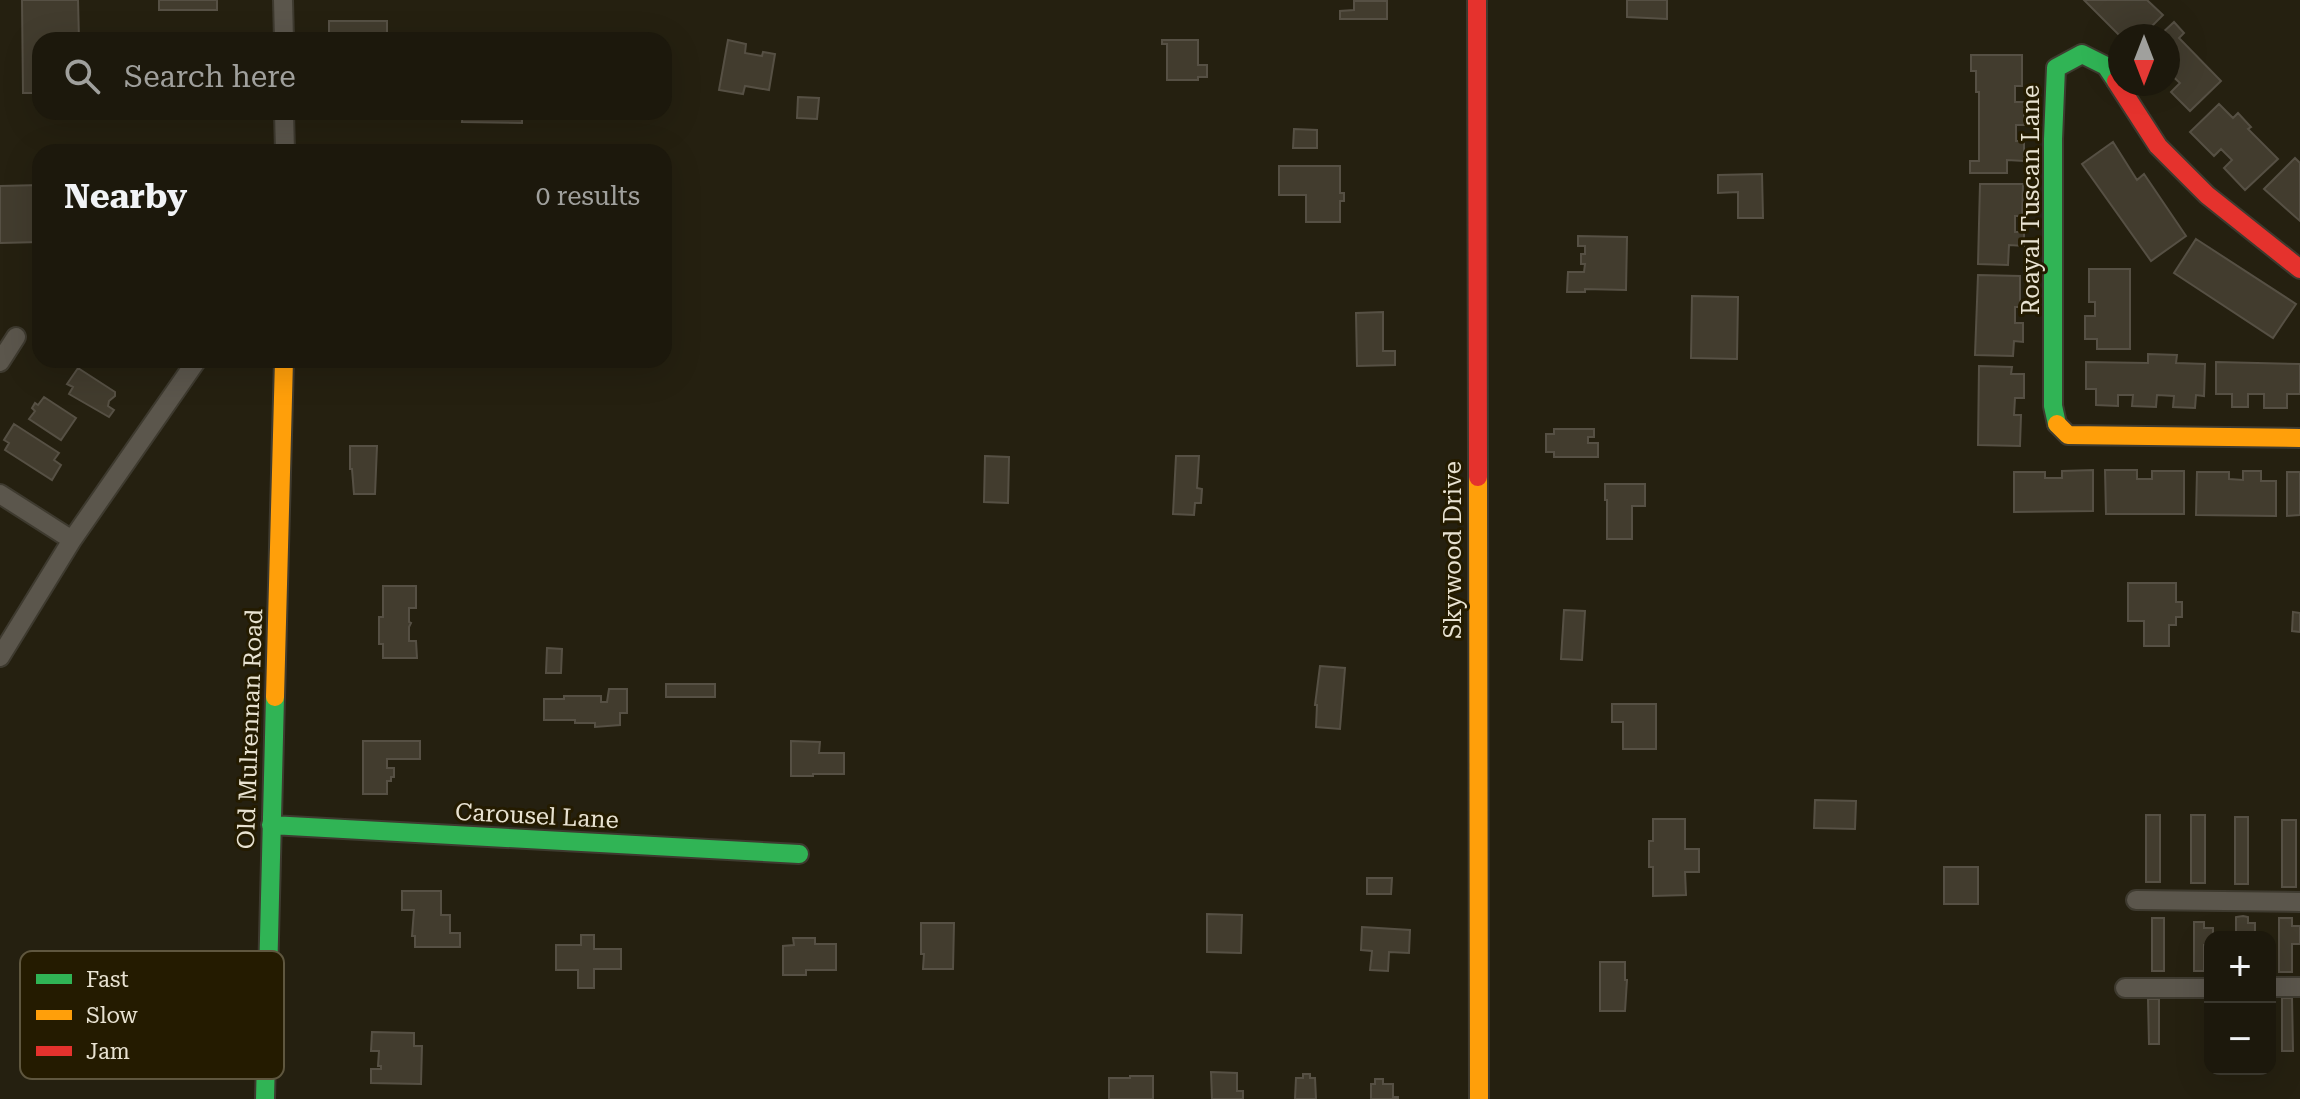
<!DOCTYPE html>
<html lang="en">
<head>
<meta charset="utf-8">
<style>
  :root { --surface:#1c180c; --page:#29251a; --text:#f1f3f6; --muted:#a0a09d; --line:#3a372d }
  body { margin:0; font-family:"Roboto Serif",serif; background:var(--page); color:var(--text) }
  .controls { position:absolute; right:24px; bottom:24px; display:grid; overflow:hidden; border-radius:16px; box-shadow:0 8px 32px #0002 }
  .controls button { width:72px; height:72px; display:grid; place-items:center; padding:0; border:0; border-bottom:2px solid var(--line); background:var(--surface); color:var(--text); font:40px sans-serif }
  .compass { position:absolute; left:2108px; top:24px; width:72px; height:72px; border-radius:50%; background:var(--surface); box-shadow:0 8px 32px #0002; rotate:180deg }
  .list { margin:0; padding:0; list-style:none }
  h2 { display:flex; justify-content:space-between; align-items:center; height:104px; margin:0; padding:0 32px; font-size:34px }
  h2 small { font-size:26px; font-weight:400; color:var(--muted) }
  .icon { flex:none; width:44px; height:44px; fill:none; stroke:currentColor; stroke-width:2; stroke-linecap:round; stroke-linejoin:round }
  .map { position:relative; flex:none; width:2300px; height:1099px; overflow:hidden }
  .search { position:absolute; background:var(--surface); box-shadow:0 8px 32px #0002; left:32px; top:32px; width:640px; height:88px; display:flex; align-items:center; gap:20px; box-sizing:border-box; padding:0 28px; border-radius:24px; color:var(--muted); font-size:30px }
  .panel { position:absolute; background:var(--surface); box-shadow:0 8px 32px #0002; left:32px; top:144px; width:640px; height:224px; border-radius:24px }
  .map>svg:first-child { display:block }
</style>
</head>
<body>
<div class="map">
<svg width="2300" height="1099" viewBox="0 0 2300 1099">
  <rect width="100%" height="100%" fill="#252010"/>
  <path fill="#423c2e" stroke="#565044" stroke-width="2" d="M22,0H78L79,40H40V93H23Z
    M159,0H217V10H159Z
    M1627,0H1667V19L1627,17Z
    M2084,0H2147L2163,15L2142,36H2120Z
    M1354,1H1387V19H1340V11L1354,10Z
    M329,21H387V40H329Z
    M2174,22L2184,33L2179,38L2221,81L2190,111L2171,92L2180,83L2168,72V36H2159Z
    M728,40L746,44L745,53L762,56L763,52L775,54L769,90L745,86L743,94L719,90Z
    M1162,40H1198V65H1207V77H1198V80H1167V44H1162Z
    M1971,55H2022V86H2015V102H2024V125H2016V141H2024V161L2007,160V173H1970V161H1979V92H1976V71H1971Z
    M798,97L819,98L817,119L797,118Z
    M2219,104L2233,118L2238,113L2251,127L2248,129L2278,159L2245,190L2224,168L2232,160L2221,149L2214,156L2190,132Z
    M463,112H522V123L462,122Z
    M1294,129L1317,130V148H1293Z
    M2113,142L2137,180L2144,174L2186,236L2151,261L2082,164Z
    M2295,158L2300,163V221L2264,189Z
    M1279,166H1340V193H1344V201H1340V222H1306V195H1279Z
    M1762,174L1763,218H1738V192L1718,193V175Z
    M1980,184H2023L2022,216H2015V232H2024V246L2009,245L2008,265L1978,264Z
    M40,185V242L0,243V186Z
    M1578,236L1627,237L1626,290L1585,289V292H1567L1568,272H1584L1585,264H1581V254H1585V246H1578Z
    M2196,239L2296,304L2273,338L2174,273Z
    M2089,269H2130V349H2097V339H2085V316H2095V302H2089Z
    M1978,275L2020,276V307H2015V323H2023V342L2014,341L2013,356L1975,355Z
    M1692,296L1738,297L1737,359L1691,358Z
    M1383,312V351H1395V365L1357,366L1356,313Z
    M2148,354L2177,355L2176,363L2205,364L2204,396L2196,395L2195,408L2173,407L2174,396L2157,395L2156,407L2132,406L2133,395H2118V406L2096,405V389H2086V362L2148,363Z
    M2216,362L2300,364V394H2287V408H2264V394H2248V407H2232V394H2216Z
    M1979,366L2012,367L2011,374H2024V398H2015L2014,415H2021L2020,446L1978,445Z
    M78,368L115,392V396L109,401L108,406L114,410L109,417L69,394L73,387L67,384Z
    M44,397L76,418L61,440L29,419L35,411L32,408L35,403L38,405Z
    M14,424L59,453L54,460L61,465L52,480L5,450L9,443L4,440Z
    M1554,429H1594V437H1588V443H1598V457H1554V452H1546V434H1554Z
    M350,446H377L375,494H354L352,469H350Z
    M985,456L1009,457L1008,503L984,502Z
    M1176,456H1199L1197,488L1202,489L1201,503H1195L1194,515L1173,514Z
    M2093,470V511L2014,512V472H2045V478H2062V471Z
    M2105,470H2137V479H2152V471H2184V514H2106Z
    M2243,471H2261V481H2276V516L2196,515L2197,472H2229V479L2243,480Z
    M2287,472H2300V515L2287,516Z
    M1605,484H1645V506H1632V539H1607V500H1605Z
    M2128,583H2176V602H2182V617H2176V625H2169V646H2144V621H2128Z
    M383,586H416V608H409V622L411,623L409,627V641H416L417,658H383V644H379V617H383Z
    M1564,610L1585,611L1582,660L1561,659Z
    M2293,612L2300,613V632L2292,631Z
    M547,648L562,649L561,673H546Z
    M1320,666L1345,668L1340,729L1316,727L1317,705H1315Z
    M666,684H715V697H666Z
    M609,689H627V713H620V725L595,727V723H575V720H544V699H564V696H601V702H607Z
    M1612,704H1656V749H1623V722H1612Z
    M363,741H420V759H387V768H394V777H391V781H387V794H363Z
    M791,741L820,742L819,753H844V774H813V776H791Z
    M1815,800L1856,801L1855,829L1814,828Z
    M2146,815H2160V882H2146Z
    M2191,815H2205V883H2191Z
    M2235,817H2248V884H2235Z
    M1653,819H1685V849H1699V872H1685L1686,895L1653,896V867H1649V841H1653Z
    M2282,820H2296V887H2282Z
    M1944,867H1978V904H1944Z
    M1367,878H1392L1391,894H1367Z
    M402,891H441V915H450V933H460V947H415V936H412L414,910H402Z
    M1207,914L1242,915L1241,953L1207,952Z
    M2243,916L2248,917V923H2255V937H2236V917Z
    M2152,918H2164V971H2152Z
    M2279,918H2292V926H2300V944H2292V972H2279Z
    M2194,922H2204V928H2213V937H2210V945H2204V971H2194Z
    M921,923H954L953,969H923L924,954H921Z
    M1362,927L1410,930L1409,953L1389,952L1388,971L1370,970L1372,951L1361,950Z
    M581,935H594V949H621V969H594V988H578V970H556V945H581Z
    M793,938H815V944H836V970H806V975H783V946L794,945Z
    M1600,962H1625V980H1627L1625,1011H1600Z
    M2282,998H2292L2293,1051H2282Z
    M2148,999H2159V1044H2149Z
    M372,1032L414,1033V1046H422L421,1084L371,1083V1069H381V1066H378L379,1051H371Z
    M1211,1072L1237,1073V1091H1243V1099H1212Z
    M1303,1074H1310V1078H1315L1316,1099H1295L1296,1078H1303Z
    M1130,1076H1153V1099H1109V1078H1130Z
    M1375,1079H1383V1084H1393V1097H1398V1099H1371V1084H1375Z"/>
  <g fill="none" stroke-linecap="round" stroke-linejoin="round">
    <g stroke="#3e3a2f" stroke-width="22">
      <path id="street" d="M283,0L284,40
        M284,112L285,152
        M0,362L16,337
        M0,494L72,540
        M0,657L72,540L197,360
        M2136,900L2300,902
        M2270,987H2300
        M2125,988H2210"/>
    </g>
    <g stroke="#3e3a2f" stroke-width="22">
      <path id="fast" d="M2057,424L2053,406V139L2056,68L2082,54L2106,66L2116,81
        M271,825L799,854
        M265,1099L275,697"/>
    </g>
    <g stroke="#3e3a2f" stroke-width="22">
      <path id="slow" d="M2057,424L2068,435L2300,438
        M1478,477L1479,1099
        M275,697L284,360"/>
    </g>
    <g stroke="#3e3a2f" stroke-width="22">
      <path id="jam" d="M1477,0L1478,477
        M2116,81L2158,146L2207,195L2300,269"/>
    </g>
    <use href="#street" stroke="#5b564c" stroke-width="18"/>
    <use href="#fast" stroke="#30b455" stroke-width="18"/>
    <use href="#slow" stroke="#ff9f0a" stroke-width="18"/>
    <use href="#jam" stroke="#e5322d" stroke-width="18"/>
  </g>
  <g text-anchor="middle" dominant-baseline="central" stroke-width="6" stroke-linejoin="round" paint-order="stroke">
    <g font-size="24" fill="#e8e2d1" stroke="#241b00">
      <text transform="translate(2031 200) rotate(-90)">Roayal Tuscan Lane</text>
      <text transform="translate(1453 550) rotate(-90)">Skywood Drive</text>
      <text transform="translate(250 729) rotate(-88)">Old Mulrennan Road</text>
      <text transform="translate(537 816) rotate(3)">Carousel Lane</text>
    </g>
  </g>
  <rect x="20" y="951" width="264" height="128" rx="12" fill="#241b00" stroke="#5f573f" stroke-width="2"/>
  <rect x="36" y="974" width="36" height="10" fill="#30b455"/>
  <rect x="36" y="1010" width="36" height="10" fill="#ff9f0a"/>
  <rect x="36" y="1046" width="36" height="10" fill="#e5322d"/>
  <g font-size="22" fill="#e8e2d1">
    <text x="86" y="987">Fast</text>
    <text x="86" y="1023">Slow</text>
    <text x="86" y="1059">Jam</text>
  </g>
</svg>
<div class="controls">
<button>+</button>
<button>−</button>
</div>
<svg class="compass" viewBox="-18 -18 36 36"><path d="M0-13l5 13h-10z" fill="#e53935"/><path d="M0 13l5-13h-10z" fill="#a0a09d"/></svg>
<div class="search"><svg class="icon" aria-label="search" viewBox="0 0 24 24"><circle cx="10" cy="10" r="6"/><path d="M15 15l6 6"/></svg>Search here</div>
<section class="panel">
<h2>Nearby<small>0 results</small></h2>
<ul class="list">
</ul>
</section>
</div>
</body>
</html>
